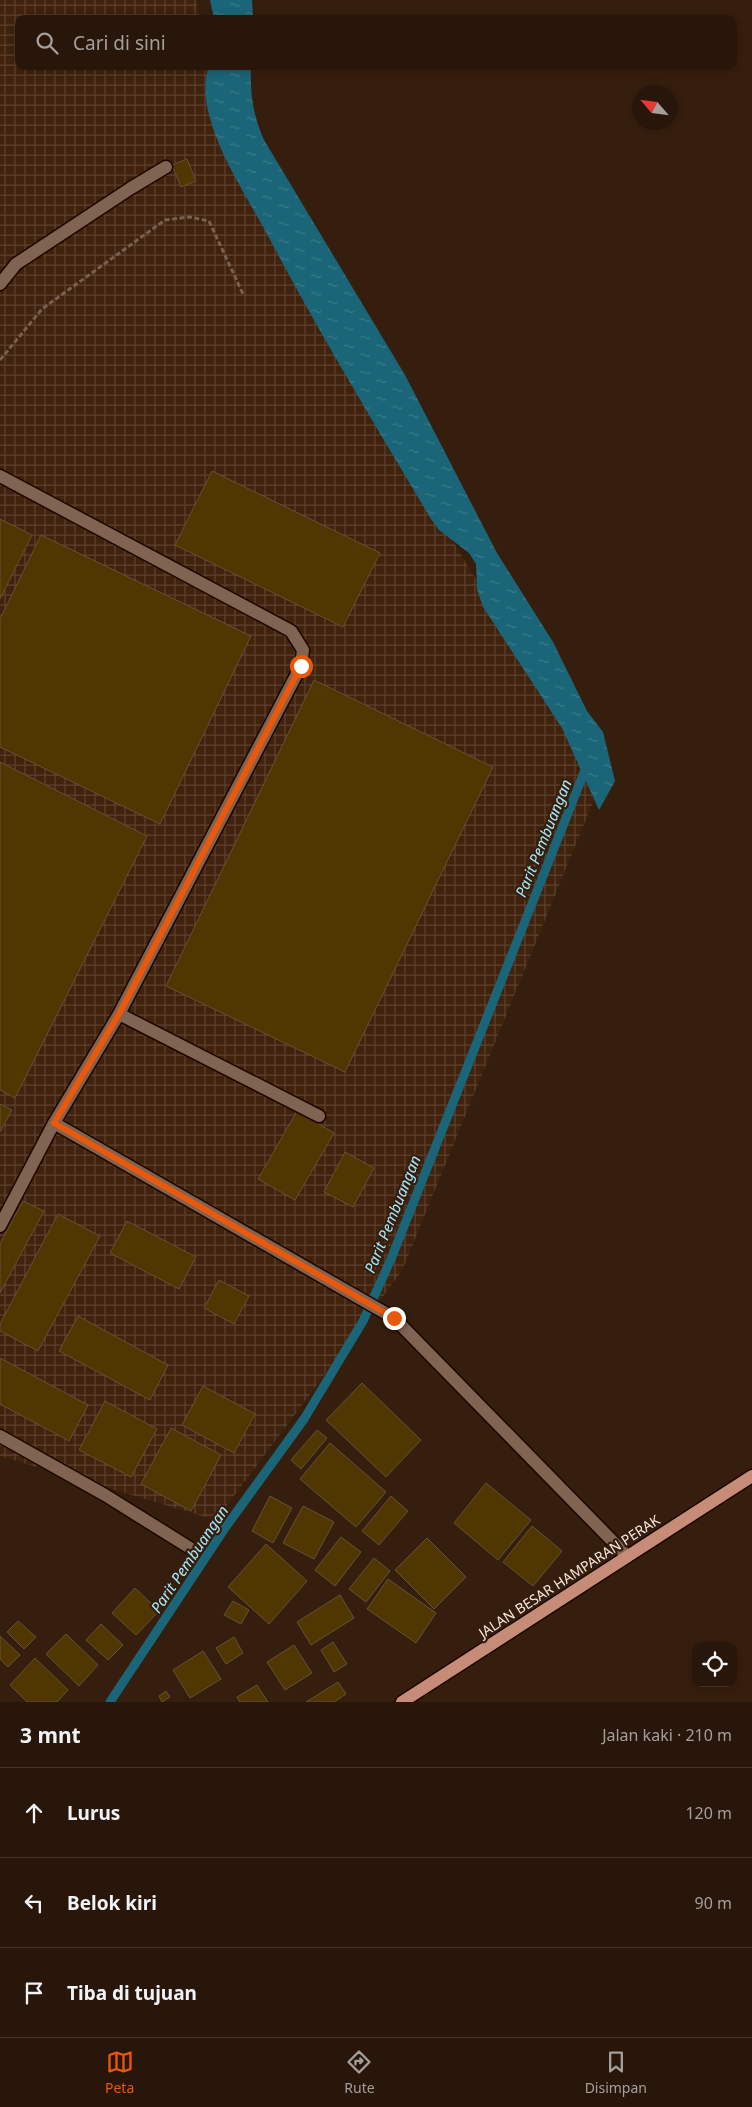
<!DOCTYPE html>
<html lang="id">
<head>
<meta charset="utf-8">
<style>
  :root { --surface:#28160a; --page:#301f13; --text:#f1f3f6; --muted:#a59f9c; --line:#44352b; --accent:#ea580c }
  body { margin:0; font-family:"Noto Sans",sans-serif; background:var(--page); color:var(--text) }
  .controls { position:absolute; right:15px; bottom:15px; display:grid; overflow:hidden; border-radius:10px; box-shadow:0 2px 8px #0003 }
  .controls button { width:45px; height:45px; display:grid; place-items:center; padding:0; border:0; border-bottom:1px solid var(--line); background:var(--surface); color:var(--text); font:25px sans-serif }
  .compass { position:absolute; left:632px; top:85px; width:45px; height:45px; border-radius:50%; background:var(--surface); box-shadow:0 2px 8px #0003; rotate:298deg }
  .stop { position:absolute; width:15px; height:15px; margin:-11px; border:4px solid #ea580c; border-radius:50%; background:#fff }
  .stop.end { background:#ea580c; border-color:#fff; box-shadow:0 1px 5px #0008 }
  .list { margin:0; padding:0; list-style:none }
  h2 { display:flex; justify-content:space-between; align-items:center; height:65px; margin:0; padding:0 20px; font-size:21px }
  h2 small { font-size:16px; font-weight:400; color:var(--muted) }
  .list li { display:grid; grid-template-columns:32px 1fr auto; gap:15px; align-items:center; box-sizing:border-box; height:90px; padding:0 20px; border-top:1px solid var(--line) }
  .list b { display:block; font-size:19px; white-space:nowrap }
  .list em { font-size:16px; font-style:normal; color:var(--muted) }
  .icon { flex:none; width:28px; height:28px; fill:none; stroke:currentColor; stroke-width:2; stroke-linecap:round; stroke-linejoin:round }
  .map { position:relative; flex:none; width:752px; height:1702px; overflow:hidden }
  .search { position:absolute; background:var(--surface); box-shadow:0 2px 8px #0003; left:15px; right:15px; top:15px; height:55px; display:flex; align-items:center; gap:12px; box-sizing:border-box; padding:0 18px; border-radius:10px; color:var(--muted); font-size:19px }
  .sheet { height:335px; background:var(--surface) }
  nav { display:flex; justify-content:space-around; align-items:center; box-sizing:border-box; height:70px; border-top:1px solid var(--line); background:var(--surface); font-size:14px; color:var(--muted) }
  nav a { display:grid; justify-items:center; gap:2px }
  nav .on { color:var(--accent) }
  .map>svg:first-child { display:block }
</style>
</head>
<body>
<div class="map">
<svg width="752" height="1702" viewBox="0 0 752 1702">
  <defs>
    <pattern id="industrial-grid" width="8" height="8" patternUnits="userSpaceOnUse" patternTransform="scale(1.25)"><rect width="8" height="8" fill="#40220d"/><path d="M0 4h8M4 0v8" fill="none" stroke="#5c4230"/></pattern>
    <pattern id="water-ripples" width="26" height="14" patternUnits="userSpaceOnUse" patternTransform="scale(1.25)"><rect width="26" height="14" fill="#1a6577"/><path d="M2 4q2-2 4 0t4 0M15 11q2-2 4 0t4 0" fill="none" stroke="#3c7b8a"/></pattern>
  </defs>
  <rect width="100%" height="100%" fill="#361e0e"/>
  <path fill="url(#industrial-grid)" d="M0,0H196L200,19H19V66H210L442,523L600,785L402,1271L216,1520L0,1456Z"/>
  <path fill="url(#water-ripples)" d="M210,0H252L253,19H214Z
    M209,66H251C250,94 253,115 264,140L405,375L497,553L553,642L587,711L603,732L615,781L599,810L562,728L483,607L477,589L476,564L469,553L439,530L431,519C375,425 318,331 267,234C246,195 218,154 208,111C205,97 204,79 209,66Z"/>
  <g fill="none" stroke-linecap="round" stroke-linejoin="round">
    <path stroke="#1a6577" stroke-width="9" d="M110,1702L225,1528L304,1419L363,1321L391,1259L587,765"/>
  </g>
  <path fill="#503600" stroke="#635237" d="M187,159L196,181L181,187L172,165Z
    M212,471L380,553L343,627L175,545Z
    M0,519L32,535L0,599Z
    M41,535L251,636L160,824L0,747V619Z
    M314,680L493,767L345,1072L166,986Z
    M0,762L147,836L15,1098L0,1090Z
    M0,1104L12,1110L0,1132Z
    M297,1111L334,1133L295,1200L258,1179Z
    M345,1152L374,1168L353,1207L324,1192Z
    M23,1201L44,1211L0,1293V1244Z
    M58,1214L100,1236L38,1351L0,1331V1324Z
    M127,1221L196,1257L179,1289L110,1253Z
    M219,1280L249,1296L234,1324L204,1308Z
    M78,1316L168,1365L150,1400L59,1351Z
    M0,1358L88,1405L69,1441L0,1404Z
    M362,1383L421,1440L386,1477L326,1420Z
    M203,1386L255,1414L234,1453L182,1425Z
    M105,1401L157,1429L131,1477L79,1450Z
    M171,1428L221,1455L191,1511L141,1484Z
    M317,1430L327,1438L301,1469L291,1460Z
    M330,1443L386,1492L356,1527L300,1479Z
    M486,1483L531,1520L498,1560L454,1523Z
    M270,1496L292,1508L273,1543L252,1531Z
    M391,1496L408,1511L379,1545L362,1531Z
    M303,1506L334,1522L314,1559L283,1543Z
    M532,1526L562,1551L533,1586L503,1562Z
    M341,1537L361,1552L335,1586L315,1570Z
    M427,1538L466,1577L434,1609L395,1570Z
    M266,1544L307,1581L269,1624L228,1587Z
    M374,1558L390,1571L366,1602L349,1589Z
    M388,1579L436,1613L416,1643L367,1609Z
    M135,1588L159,1611L136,1635L112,1613Z
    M340,1595L354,1618L311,1645L297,1622Z
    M233,1601L249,1610L241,1624L224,1615Z
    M18,1621L36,1637L24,1649L7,1632Z
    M101,1624L123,1645L108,1660L86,1640Z
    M66,1634L98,1665L79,1686L46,1654Z
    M0,1636L20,1655L8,1667L0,1659Z
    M234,1637L243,1653L226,1664L216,1648Z
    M333,1642L347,1664L334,1672L321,1650Z
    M294,1645L312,1673L285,1690L267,1662Z
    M203,1651L221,1679L190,1698L173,1670Z
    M35,1658L68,1690L57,1702H27L10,1685Z
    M338,1682L346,1694L334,1702H306Z
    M257,1685L268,1702H240L237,1697Z
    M166,1691L170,1697L162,1702L159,1696Z"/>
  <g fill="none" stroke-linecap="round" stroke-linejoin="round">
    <g stroke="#1c0700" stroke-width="15">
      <path id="service" d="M0,284L16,264L131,188L166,167
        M0,476L291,631L303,650L301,666L119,1014L54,1123
        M119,1014L319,1116
        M0,1226L54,1123L394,1318L627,1556
        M0,1436L105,1495L190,1548"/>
    </g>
    <g stroke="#1c0700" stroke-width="15">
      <path id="primary" d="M402,1702L752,1476"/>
    </g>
    <path stroke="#766052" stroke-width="3" stroke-dasharray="5 2.5" stroke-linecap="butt" d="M0,360L42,309L165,220L189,217L209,221L243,294"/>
    <use href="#service" stroke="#806351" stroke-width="12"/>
    <use href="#primary" stroke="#c68c77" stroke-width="12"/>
  </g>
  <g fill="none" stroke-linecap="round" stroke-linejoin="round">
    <path stroke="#ea580c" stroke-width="6" d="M301,666L119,1014L54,1123L394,1318"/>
  </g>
  <g text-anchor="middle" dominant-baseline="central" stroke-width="4.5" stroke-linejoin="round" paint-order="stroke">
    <g font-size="14" fill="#f8e7dd" stroke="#361e0e">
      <text transform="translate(569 1576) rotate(-33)">JALAN BESAR HAMPARAN PERAK</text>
    </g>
    <g font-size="15" font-style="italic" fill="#a5ebff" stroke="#361e0e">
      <text transform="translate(543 838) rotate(-68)">Parit Pembuangan</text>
      <text transform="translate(392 1214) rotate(-68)">Parit Pembuangan</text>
      <text transform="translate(189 1559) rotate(-56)">Parit Pembuangan</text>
    </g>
  </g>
</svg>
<div class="controls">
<button><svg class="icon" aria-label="locate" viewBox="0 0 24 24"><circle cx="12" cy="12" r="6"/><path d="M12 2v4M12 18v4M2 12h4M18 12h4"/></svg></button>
</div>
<svg class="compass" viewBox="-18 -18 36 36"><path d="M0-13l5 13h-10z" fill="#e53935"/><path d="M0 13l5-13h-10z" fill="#a59f9c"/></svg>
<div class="stop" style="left:301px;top:666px"></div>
<div class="stop end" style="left:394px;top:1318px"></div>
<div class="search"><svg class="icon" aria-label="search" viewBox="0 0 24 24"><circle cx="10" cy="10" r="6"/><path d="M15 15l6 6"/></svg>Cari di sini</div>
</div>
<section class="sheet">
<h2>3 mnt<small>Jalan kaki · 210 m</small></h2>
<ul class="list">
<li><svg class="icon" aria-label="ahead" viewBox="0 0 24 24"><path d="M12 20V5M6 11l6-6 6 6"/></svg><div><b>Lurus</b></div><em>120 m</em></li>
<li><svg class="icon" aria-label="left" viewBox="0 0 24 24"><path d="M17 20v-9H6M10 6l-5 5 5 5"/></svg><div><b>Belok kiri</b></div><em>90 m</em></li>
<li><svg class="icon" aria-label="arrive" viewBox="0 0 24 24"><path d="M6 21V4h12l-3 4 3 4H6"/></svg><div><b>Tiba di tujuan</b></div></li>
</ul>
</section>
<nav>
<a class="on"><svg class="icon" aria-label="map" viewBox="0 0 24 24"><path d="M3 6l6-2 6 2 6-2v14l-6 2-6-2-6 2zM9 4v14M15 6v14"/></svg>Peta</a>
<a><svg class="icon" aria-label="directions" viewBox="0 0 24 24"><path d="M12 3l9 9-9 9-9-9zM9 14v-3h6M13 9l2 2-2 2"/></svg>Rute</a>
<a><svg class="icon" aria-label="saved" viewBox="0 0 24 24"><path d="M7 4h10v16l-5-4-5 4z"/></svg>Disimpan</a>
</nav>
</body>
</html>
